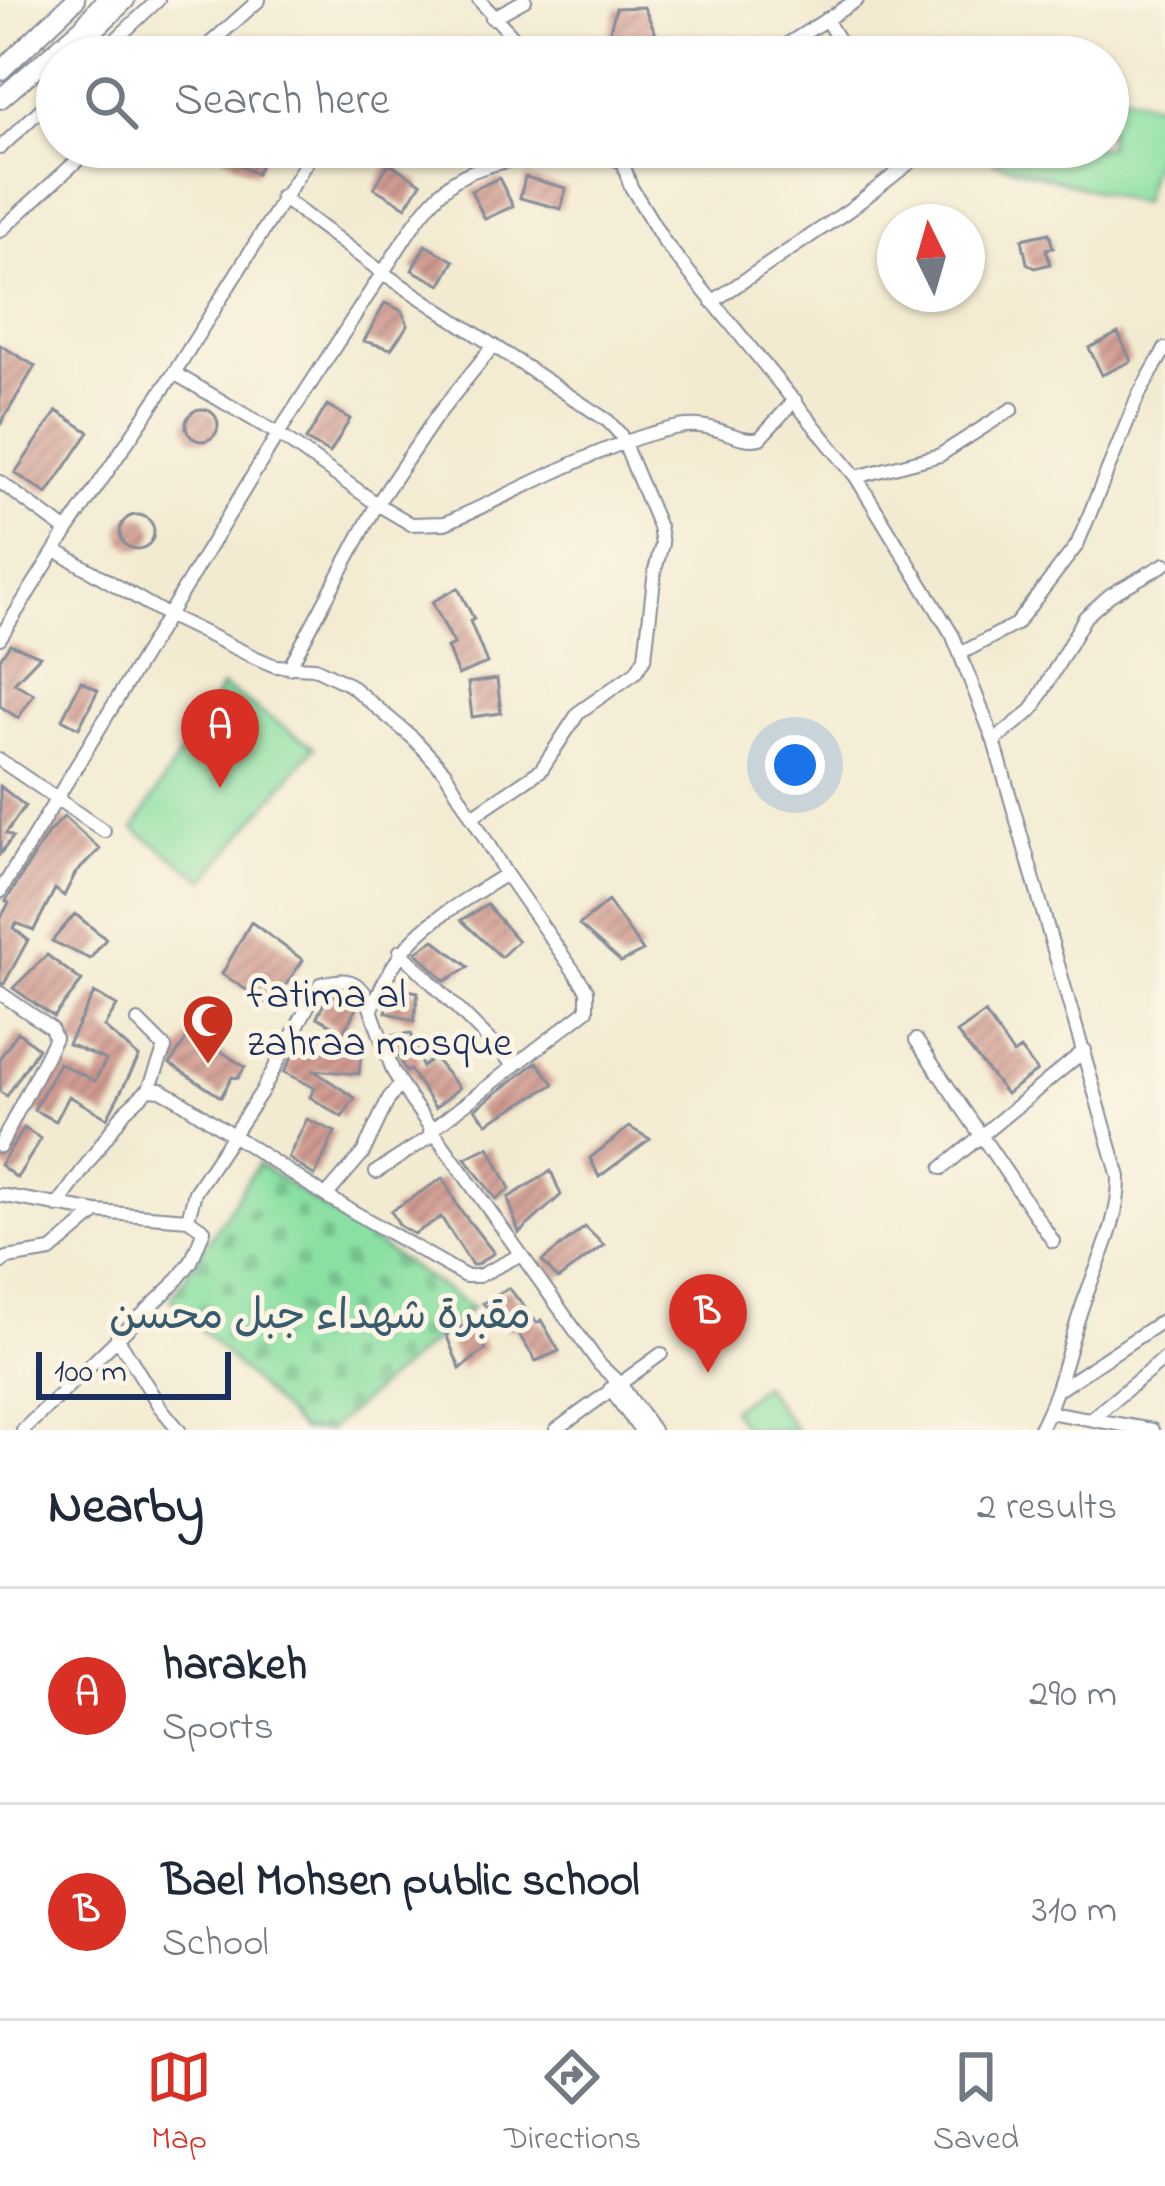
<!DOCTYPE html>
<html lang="en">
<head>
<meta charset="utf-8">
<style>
  :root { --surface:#fff; --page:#f6f6f7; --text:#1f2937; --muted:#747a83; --line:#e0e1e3; --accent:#d93025 }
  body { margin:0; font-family:"Indie Flower","Playpen Sans Arabic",sans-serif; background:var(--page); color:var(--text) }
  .compass { position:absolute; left:877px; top:204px; width:108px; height:108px; border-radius:50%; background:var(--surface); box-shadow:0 3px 9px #0004; rotate:355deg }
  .scale { position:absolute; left:36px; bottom:30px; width:195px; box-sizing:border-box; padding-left:12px; border:6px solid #1b2f5e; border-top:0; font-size:33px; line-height:42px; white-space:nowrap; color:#1b2f5e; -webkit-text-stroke:9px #fcf5e5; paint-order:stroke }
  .you { position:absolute; left:795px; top:765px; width:42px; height:42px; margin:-30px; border:9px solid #fff; border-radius:50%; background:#1a73e8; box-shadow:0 0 0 18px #1a73e833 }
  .badge { display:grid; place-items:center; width:78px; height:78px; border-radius:50%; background:var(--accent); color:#fff; font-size:39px; font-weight:700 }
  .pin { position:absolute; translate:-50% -99px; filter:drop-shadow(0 3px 6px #0008) }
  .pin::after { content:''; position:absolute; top:63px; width:42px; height:36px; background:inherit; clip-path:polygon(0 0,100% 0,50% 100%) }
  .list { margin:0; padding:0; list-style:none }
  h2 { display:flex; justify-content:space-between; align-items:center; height:156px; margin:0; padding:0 48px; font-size:51px }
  h2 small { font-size:39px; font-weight:400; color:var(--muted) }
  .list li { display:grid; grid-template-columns:78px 1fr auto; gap:36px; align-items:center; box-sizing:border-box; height:216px; padding:0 48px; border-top:3px solid var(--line) }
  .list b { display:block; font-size:45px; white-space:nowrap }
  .list p { margin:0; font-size:39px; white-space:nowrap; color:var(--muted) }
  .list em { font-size:39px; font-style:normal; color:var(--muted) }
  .icon { flex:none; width:66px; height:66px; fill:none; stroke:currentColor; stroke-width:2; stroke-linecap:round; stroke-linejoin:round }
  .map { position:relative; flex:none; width:1165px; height:1430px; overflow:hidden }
  .search { position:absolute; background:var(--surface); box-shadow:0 3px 9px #0004; left:36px; right:36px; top:36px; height:132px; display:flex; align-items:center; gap:30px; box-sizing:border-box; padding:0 42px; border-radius:66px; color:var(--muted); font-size:45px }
  .sheet { height:588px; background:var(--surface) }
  nav { display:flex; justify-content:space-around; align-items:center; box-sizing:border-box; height:168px; border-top:3px solid var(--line); background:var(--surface); font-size:33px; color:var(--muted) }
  nav a { display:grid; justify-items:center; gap:6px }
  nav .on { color:var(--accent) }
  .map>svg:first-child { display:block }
</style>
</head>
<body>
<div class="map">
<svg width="1165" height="1430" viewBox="0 0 1165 1430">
  <defs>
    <pattern id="cemetery-stones" width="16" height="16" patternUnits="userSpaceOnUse" patternTransform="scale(3)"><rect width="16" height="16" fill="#8ae0a3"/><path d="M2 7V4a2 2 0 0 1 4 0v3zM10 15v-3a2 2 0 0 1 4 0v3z" fill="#76c08f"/></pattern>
    <pattern id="building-hatch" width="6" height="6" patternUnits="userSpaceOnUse" patternTransform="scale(3)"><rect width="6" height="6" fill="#d19b91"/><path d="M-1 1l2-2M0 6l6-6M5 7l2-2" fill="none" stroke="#a97f7a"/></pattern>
  </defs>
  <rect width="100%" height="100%" fill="#fcf5e5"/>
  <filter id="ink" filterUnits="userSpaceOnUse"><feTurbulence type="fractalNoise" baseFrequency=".00833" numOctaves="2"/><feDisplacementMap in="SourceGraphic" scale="24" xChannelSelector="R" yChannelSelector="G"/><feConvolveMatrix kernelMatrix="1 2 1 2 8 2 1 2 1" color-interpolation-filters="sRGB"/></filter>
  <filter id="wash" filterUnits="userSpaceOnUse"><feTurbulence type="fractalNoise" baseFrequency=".004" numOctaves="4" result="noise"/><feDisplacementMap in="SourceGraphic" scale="48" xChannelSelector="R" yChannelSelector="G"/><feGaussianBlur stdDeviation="2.7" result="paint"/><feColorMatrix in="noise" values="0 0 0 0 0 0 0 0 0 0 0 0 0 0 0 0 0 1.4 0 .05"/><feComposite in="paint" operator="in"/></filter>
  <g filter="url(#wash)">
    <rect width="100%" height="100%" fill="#f3ebd1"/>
    <path fill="#8ae0a3" stroke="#528880" stroke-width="3" d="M1108,90L1165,107V122L1141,204L994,162L999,147H1108Z
      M222,686L314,747L205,880L134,829Z
      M762,1385L796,1430H745L731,1409Z"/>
    <path fill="url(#cemetery-stones)" stroke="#528880" stroke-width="3" d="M258,1164L472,1308L329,1430H301L171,1299Z"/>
    <g id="blocks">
      <path fill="url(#building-hatch)" d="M644,7L662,48L631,54L605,48L616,8Z
        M227,147H270L256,174L222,156Z
        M389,163L421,183L406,207L374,188Z
        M525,177L566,188L561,209L520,198Z
        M499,178L513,206L485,219L471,191Z
        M1049,233L1053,248L1046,249L1050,264L1035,268L1027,263L1022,239Z
        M425,245L454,261L441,285L412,270Z
        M385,303L402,311L408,325L391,349L364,341Z
        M1118,333L1131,361L1102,375L1089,348Z
        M0,345L35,366L0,425Z
        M327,405L350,419L330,453L306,440Z
        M186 425a16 16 0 1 1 32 0a16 16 0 1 1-32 0Z
        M57,411L89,432L47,494L15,473Z
        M120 532a17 17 0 1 1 34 0a17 17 0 1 1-34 0Z
        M458,588L474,619L470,621L487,663L458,675L447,647L454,644L432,602Z
        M10,644L40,656L14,683L34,694L18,718L0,706V659Z
        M497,679L501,713L472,717L468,683Z
        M81,681L98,690L79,728L62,719Z
        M0,786L25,806L6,833L13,837L0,854Z
        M64,817L100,849L75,874L64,896L55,889L34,930L16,923L13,928L28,940L4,984L0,983V919L9,903L6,901L48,833Z
        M608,901L643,951L621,962L579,925Z
        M487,905L518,941L501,957L461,920Z
        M75,914L106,939L90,959L52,941Z
        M251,922L303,960L271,1006L222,974Z
        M434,940L469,967L445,981L416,952Z
        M47,955L82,981L54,1017L13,988Z
        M393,987L418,992L414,1021L386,1012Z
        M94,993L117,1006L104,1027L139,1057L107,1118L69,1096L56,1121L34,1110L59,1063L95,1081L106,1060L68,1044Z
        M329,993L357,1006L340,1040L362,1042L359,1074L313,1070L355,1098L342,1117L310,1097L315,1088L284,1072L303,1037L333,1052L335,1027L317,1017Z
        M985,1013L1013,1054L1020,1049L1037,1071L1006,1094L957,1033Z
        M18,1032L38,1048L7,1096L0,1092V1058Z
        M191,1032L245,1067L238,1078L232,1077L221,1097L170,1064Z
        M411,1033L422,1067L434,1058L459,1088L435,1108L410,1070L406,1072L403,1066L391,1035Z
        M537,1062L554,1084L487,1123L475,1109Z
        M307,1119L335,1132L315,1176L288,1158Z
        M629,1127L650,1139L599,1177L590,1158Z
        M24,1128L41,1139L17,1178L0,1165Z
        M489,1147L510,1189L496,1199L465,1158Z
        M551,1171L561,1195L519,1233L508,1198Z
        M443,1178L458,1207L494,1253L476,1265H472L441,1217L414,1234L400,1226L391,1211Z
        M585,1227L604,1245L558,1279L542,1261Z
        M509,1288L537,1323L541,1320L559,1351L536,1361L514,1327L510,1331L483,1303Z
        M471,1323L486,1349L460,1369L446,1334Z"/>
    </g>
  </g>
  <g filter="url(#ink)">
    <use href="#blocks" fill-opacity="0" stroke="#878d98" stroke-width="3"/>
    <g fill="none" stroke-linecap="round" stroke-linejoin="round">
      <g stroke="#878d98" stroke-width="16">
        <path id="minor" d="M479,0L532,57
          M492,18L525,0
          M826,19L848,57
          M97,57L158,0
          M195,57L259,0
          M386,57L410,54L423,57
          M767,57L857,0
          M0,148L57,94
          M622,161L631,187L665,243L856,477L953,636L994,741L1119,1177C1119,1224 1098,1261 1083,1304C1068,1347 1061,1389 1039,1430
          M281,197L383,273L608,421L620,434L659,527L662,544L655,570L645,657L636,672L579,712L541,770L474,815
          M0,231L92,147
          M712,302L849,210L930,147
          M174,373L278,434L377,504L436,417L493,346
          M856,477L940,455L1012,409
          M0,482L67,531
          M55,550L167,615L252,656L275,666L315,668L350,685L413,738L445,772L506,874L587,990V1010L430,1131
          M0,638L67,531L174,373L316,147
          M960,654L1016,624L1077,545L1138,396L1165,349
          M289,668L377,504L411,524L445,523C515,494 607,440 679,427C715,420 737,444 760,438L795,400
          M994,741L1032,710L1085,617L1110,595L1165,564
          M0,760L104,831
          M0,892L278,434L413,226C424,210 436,195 451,183C488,156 564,153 609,151L613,159L622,161L630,157L632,147
          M400,951L515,1066
          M0,993L51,1028L55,1038L0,1146
          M372,1009C402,931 439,917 506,874
          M138,1021L165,1048L149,1089
          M916,1040L1053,1241
          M942,1168L1085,1050
          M376,1172L433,1135
          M0,1195L97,1212L188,1219
          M326,1196L465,1276H479L520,1255
          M57,1206L125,1111L149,1089L161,1090L179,1100L326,1196L363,1153L389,1098L401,1084
          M0,1263L7,1258L51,1251L97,1212
          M117,1337L160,1407L179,1430
          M1061,1388L1165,1319
          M610,1389L640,1430
          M1049,1412L1152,1430
          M1092,1418L1165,1358
          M23,1430L172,1286L191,1262L204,1230L188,1219L195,1192L262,1091L320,984C339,980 352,976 365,993L393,1071L410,1099L600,1365L621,1385L653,1430
          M556,1430L661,1354"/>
      </g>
      <g stroke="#878d98" stroke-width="22">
        <path id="highway" d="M95,29L125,0
          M0,71L75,0
          M0,99L83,27L105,0"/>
      </g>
      <use href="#minor" stroke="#fff" stroke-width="12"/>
      <use href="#highway" stroke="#fff" stroke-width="18"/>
    </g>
  </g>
  <defs>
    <g id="mosque-pin" transform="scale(2.7)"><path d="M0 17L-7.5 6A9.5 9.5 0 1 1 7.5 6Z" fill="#c8321e" stroke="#fcf5e5"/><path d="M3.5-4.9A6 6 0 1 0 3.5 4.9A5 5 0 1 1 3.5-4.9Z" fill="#fff"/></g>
  </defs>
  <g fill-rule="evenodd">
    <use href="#mosque-pin" x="208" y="1020"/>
  </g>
  <g text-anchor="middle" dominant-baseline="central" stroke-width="10" stroke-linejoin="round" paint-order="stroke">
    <g font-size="42" fill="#1b2f5e" stroke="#fcf5e5" text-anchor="start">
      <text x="247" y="996">fatima al<tspan x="247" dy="48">zahraa mosque</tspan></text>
    </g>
    <g font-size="42" fill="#375b6f" stroke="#fcf5e5">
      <text x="320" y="1317">مقبرة شهداء جبل محسن</text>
    </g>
  </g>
</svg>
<svg class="compass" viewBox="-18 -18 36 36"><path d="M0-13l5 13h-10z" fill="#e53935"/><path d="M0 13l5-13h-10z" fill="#747a83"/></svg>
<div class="scale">100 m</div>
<div class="you"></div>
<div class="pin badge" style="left:220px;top:788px">A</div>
<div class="pin badge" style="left:708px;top:1373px">B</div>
<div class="search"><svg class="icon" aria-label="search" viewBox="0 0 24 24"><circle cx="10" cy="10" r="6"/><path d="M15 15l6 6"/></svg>Search here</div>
</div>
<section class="sheet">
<h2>Nearby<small>2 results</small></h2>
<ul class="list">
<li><span class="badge">A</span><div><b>harakeh</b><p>Sports</p></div><em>290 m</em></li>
<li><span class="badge">B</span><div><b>Bael Mohsen public school</b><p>School</p></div><em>310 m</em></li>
</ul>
</section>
<nav>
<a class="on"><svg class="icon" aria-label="map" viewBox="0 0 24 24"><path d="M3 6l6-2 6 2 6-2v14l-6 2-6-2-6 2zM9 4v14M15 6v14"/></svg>Map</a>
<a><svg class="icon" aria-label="directions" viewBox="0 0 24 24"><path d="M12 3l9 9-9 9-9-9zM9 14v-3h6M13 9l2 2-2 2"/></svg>Directions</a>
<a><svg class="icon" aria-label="saved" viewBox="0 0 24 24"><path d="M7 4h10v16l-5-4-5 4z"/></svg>Saved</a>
</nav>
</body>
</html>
